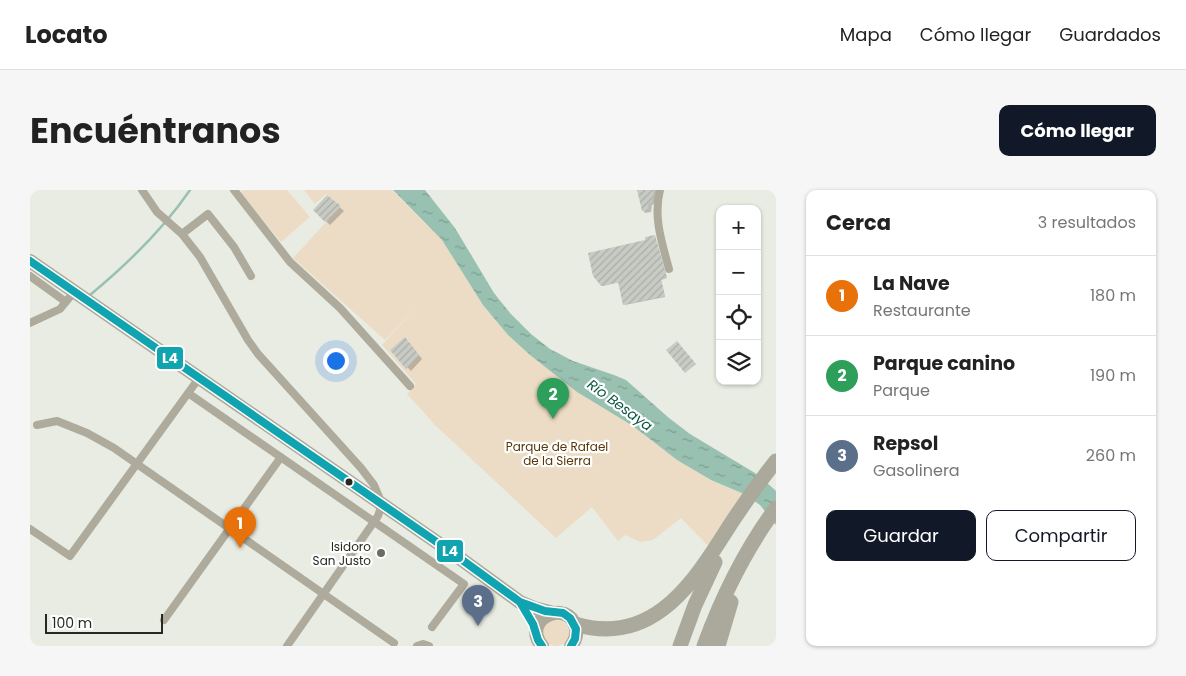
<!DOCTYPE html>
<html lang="es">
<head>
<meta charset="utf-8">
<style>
  :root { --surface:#fff; --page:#f6f6f6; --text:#222; --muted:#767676; --line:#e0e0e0; --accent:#111827 }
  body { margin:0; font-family:Poppins,sans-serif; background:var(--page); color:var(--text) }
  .controls { position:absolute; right:15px; top:15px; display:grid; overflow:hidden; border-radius:10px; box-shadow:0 1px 4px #0004 }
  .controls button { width:45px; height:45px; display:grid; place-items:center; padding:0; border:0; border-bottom:1px solid var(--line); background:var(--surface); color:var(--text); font:25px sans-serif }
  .scale { position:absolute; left:15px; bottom:12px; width:118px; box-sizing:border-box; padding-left:5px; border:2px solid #272821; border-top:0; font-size:14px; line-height:18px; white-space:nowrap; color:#272821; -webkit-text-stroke:4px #fff; paint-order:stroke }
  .you { position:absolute; left:305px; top:170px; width:18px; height:18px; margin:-12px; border:4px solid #fff; border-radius:50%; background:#1a73e8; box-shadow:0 0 0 8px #1a73e833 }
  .badge { display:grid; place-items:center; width:32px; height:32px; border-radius:50%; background:var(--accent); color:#fff; font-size:16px; font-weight:700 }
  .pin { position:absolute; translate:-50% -41px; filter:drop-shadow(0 1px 2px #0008) }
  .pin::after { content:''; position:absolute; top:26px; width:18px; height:15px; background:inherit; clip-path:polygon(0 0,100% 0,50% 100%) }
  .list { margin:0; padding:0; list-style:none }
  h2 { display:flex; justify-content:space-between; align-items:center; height:65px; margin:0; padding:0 20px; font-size:21px }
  h2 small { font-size:16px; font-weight:400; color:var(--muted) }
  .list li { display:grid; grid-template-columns:32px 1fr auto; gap:15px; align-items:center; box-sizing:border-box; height:80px; padding:0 20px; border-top:1px solid var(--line) }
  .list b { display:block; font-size:19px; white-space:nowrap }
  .list p { margin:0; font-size:16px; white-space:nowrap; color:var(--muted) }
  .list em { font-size:16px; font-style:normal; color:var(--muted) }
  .actions { display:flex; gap:10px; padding:15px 20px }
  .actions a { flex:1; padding:11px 0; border:1px solid var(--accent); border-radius:10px; text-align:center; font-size:18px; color:var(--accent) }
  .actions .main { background:var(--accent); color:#fff }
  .icon { flex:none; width:28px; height:28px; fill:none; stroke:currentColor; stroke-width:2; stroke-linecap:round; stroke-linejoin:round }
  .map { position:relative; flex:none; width:746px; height:456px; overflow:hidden; border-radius:10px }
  header { display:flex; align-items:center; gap:30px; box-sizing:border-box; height:70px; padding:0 25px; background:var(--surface); border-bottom:1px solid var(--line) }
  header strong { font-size:24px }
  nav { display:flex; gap:28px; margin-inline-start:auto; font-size:18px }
  .intro { display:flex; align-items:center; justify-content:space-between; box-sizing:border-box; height:120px; padding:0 30px }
  h1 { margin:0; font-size:35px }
  .button { padding:12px 22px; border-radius:10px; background:var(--accent); color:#fff; font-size:18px; font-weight:700 }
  main { display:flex; gap:30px; padding:0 30px }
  aside { flex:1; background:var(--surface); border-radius:10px; box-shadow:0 1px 4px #0004 }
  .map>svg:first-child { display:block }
</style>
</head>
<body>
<header>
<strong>Locato</strong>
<nav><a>Mapa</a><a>Cómo llegar</a><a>Guardados</a></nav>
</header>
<div class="intro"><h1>Encuéntranos</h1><a class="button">Cómo llegar</a></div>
<main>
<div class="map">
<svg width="746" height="456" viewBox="0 0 746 456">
  <defs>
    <pattern id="water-ripples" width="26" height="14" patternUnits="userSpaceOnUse" patternTransform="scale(1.25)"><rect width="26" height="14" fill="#99c1b1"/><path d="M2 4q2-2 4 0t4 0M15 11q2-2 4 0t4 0" fill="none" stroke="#7d9d90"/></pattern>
    <pattern id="building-hatch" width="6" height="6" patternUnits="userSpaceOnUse" patternTransform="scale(1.25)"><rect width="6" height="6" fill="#c7cbc4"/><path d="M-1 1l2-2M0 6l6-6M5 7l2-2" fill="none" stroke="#abaea8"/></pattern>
  </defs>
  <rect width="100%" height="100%" fill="#e9ece2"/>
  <path fill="#ecdcc6" d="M214,0H257L280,27L251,52L210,3Z
    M274,0H362L412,50L453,115L478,145L500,165L547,202L603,236L647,270L681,290L714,304L680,358L651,328L623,350L610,352L595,345L588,351L562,317L526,348L406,236L377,204L386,194L352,155L387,116L355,150L263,68L311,16L296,4L285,14Z
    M513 443a13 13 0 1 1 26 0a13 13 0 1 1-26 0Z"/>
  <path fill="url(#water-ripples)" d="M363,0H395L425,38L464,103L480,123L501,144L520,159L543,171L584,185L596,190L639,228L660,244L725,283L744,299L746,301V335L730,315L714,304L681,290L647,270L603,236L547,202L500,165L478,145L453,115L412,50Z"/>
  <path fill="#0003" d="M608,0H628L624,14L622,15L621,22L615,23L613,20Z
    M298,7L314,21L300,35L285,20Z
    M625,47L637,88L631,90L635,107L595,115L590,92L573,96L564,85L617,51Z
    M379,153L392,169L381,181L361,160Z"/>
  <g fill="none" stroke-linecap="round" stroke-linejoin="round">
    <path stroke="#99c1b1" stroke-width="2.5" d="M60,105C95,76 134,38 160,0"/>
  </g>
  <path fill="url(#building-hatch)" d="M607,0H624L622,12L619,13L618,20L612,21Z
    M297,5L311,16L295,32L283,20Z
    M625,45L637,88L631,89L635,106L593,115L588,92L571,96L563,86L558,63L615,50V47Z
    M375,147L389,165L376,179L360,160Z
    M647,151L666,174L655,183L636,160Z"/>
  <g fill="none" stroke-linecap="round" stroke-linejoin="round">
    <path stroke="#aeab9d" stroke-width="8" d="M112,0L127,22L152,44L170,67L218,150L228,164L331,278L344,295L352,314L348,326L257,456
      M204,0L260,72L310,118L380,196
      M630,0C623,27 632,53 639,79
      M152,44L178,24L204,57L221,86
      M0,86L36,112
      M0,133L30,119L44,102
      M158,203L434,394L402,437
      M7,235L27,231L57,243L84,258L364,453
      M0,339L40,366L169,188
      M134,430L251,267
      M387,456L393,454L399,456"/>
    <path stroke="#acaa9b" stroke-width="14" d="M0,71L424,364L490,412L504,418L524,423
      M512,456C490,429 538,407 546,438C547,445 545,451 541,456"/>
    <path stroke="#aba99b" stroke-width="15" d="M545,434C617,456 658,401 691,349C708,322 726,296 746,271
      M650,456L665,415L685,372
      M674,456C692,407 715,360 746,318
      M688,456L701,412"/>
    <g stroke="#fff" stroke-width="11">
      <path id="bus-1" d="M0,71L424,364L490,412L515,421L533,423L540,428L546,439L545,449L541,456
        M490,412L503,434L508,450L512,456"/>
    </g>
    <use href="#bus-1" stroke="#10a3b0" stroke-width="8"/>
  </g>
  <circle fill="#272821" stroke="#fff" stroke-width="2" cx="319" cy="292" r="4.5"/>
  <circle fill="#6b6d65" stroke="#fff" stroke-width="2" cx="351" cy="363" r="5"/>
  <g text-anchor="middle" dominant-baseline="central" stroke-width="4.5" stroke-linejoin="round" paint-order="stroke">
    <g font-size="12" fill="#5a3708" stroke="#fff">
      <text x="527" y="256">Parque de Rafael<tspan x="527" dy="14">de la Sierra</tspan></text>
    </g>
    <g font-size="12" fill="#272821" stroke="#fff" text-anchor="end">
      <text x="341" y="356">Isidoro<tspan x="341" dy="14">San Justo</tspan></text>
    </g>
    <g font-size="14" font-style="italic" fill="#0b5744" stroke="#fff">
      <text transform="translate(590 215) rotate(36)">Río Besaya</text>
    </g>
  </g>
  <g stroke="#fff" stroke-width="2">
    <rect x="126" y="156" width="28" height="24" rx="5" fill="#10a3b0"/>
    <rect x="406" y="349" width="28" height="24" rx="5" fill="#10a3b0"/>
  </g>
  <g font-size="14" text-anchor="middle" font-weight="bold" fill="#fff">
    <text x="140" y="173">L4</text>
    <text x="420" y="366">L4</text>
  </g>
</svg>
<div class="controls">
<button>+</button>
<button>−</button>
<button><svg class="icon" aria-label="locate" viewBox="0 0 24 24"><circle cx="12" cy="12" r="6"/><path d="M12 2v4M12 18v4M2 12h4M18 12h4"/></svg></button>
<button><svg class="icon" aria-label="layers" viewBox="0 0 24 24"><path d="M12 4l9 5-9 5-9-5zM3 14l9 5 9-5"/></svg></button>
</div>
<div class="scale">100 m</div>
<div class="you"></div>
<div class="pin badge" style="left:210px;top:358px;background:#e8710a">1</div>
<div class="pin badge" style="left:523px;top:229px;background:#2e9e5b">2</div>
<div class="pin badge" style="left:448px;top:436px;background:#5c6f8a">3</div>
</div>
<aside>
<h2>Cerca<small>3 resultados</small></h2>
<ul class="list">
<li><span class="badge" style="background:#e8710a">1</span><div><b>La Nave</b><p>Restaurante</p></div><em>180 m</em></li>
<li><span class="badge" style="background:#2e9e5b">2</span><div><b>Parque canino</b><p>Parque</p></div><em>190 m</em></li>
<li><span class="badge" style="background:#5c6f8a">3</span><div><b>Repsol</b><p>Gasolinera</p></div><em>260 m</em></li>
</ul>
<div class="actions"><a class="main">Guardar</a><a>Compartir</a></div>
</aside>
</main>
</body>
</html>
